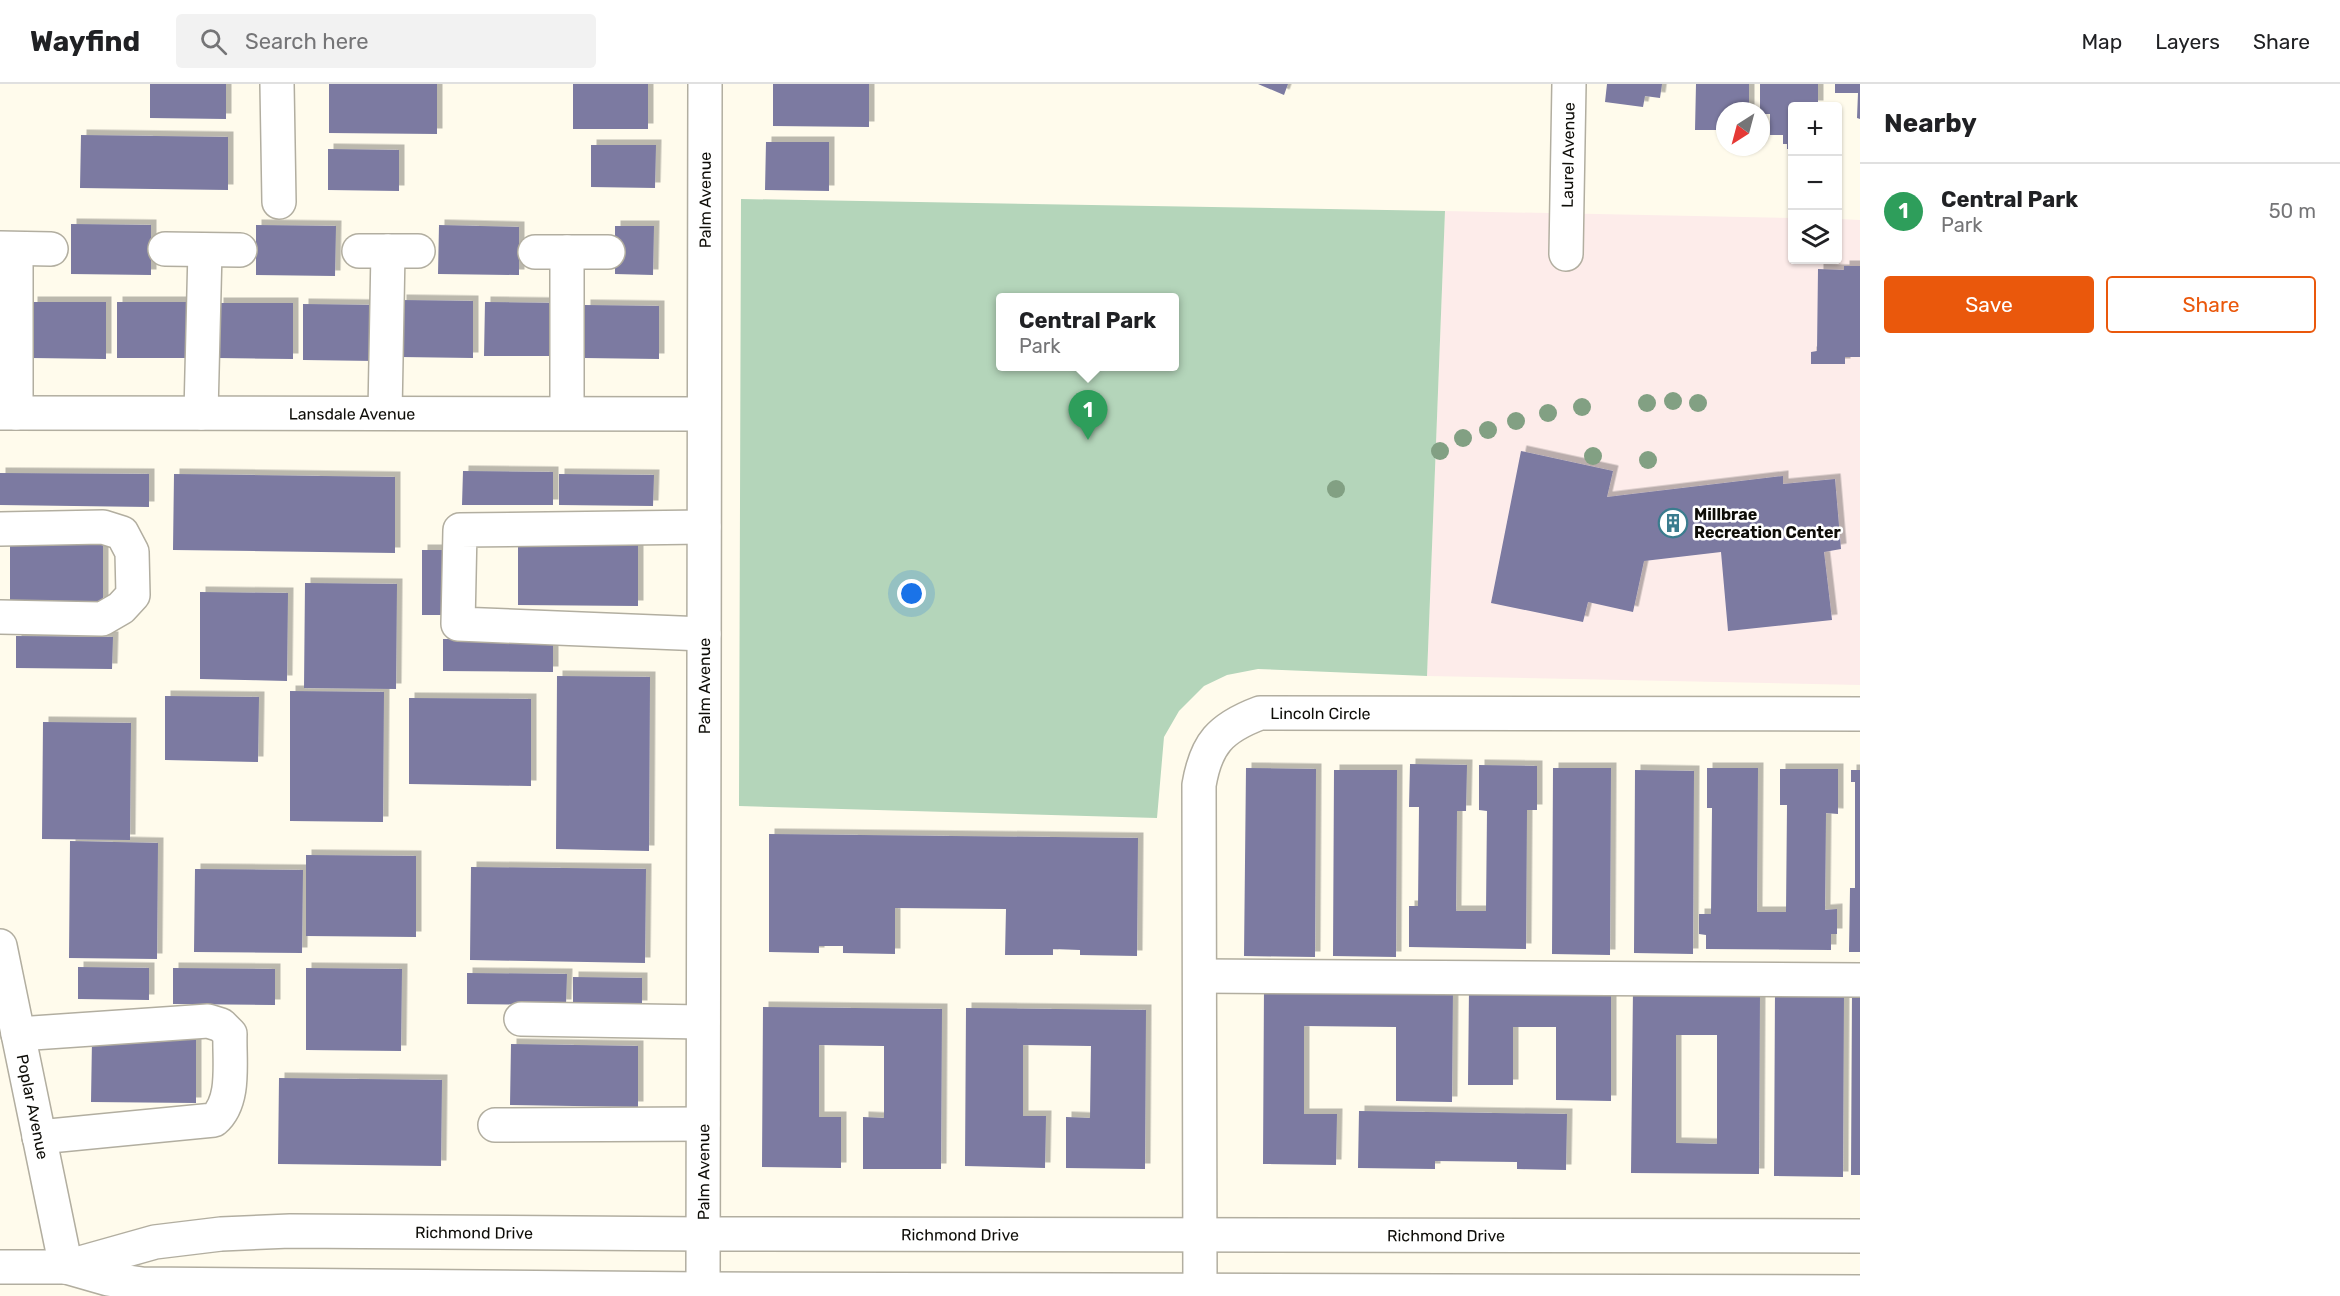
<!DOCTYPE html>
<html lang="en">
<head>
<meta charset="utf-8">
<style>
  :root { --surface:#fff; --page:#f2f2f2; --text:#202124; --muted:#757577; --line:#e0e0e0; --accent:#ea580c }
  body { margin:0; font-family:Rubik,sans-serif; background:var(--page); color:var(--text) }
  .controls { position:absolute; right:18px; top:18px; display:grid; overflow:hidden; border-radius:6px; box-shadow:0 2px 4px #0004 }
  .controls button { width:54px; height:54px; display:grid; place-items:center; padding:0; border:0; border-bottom:2px solid var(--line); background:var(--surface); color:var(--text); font:30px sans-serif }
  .compass { position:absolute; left:1716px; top:18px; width:54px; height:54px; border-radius:50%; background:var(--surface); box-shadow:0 2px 4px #0004; rotate:216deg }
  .you { position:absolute; left:912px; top:510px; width:21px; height:21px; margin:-15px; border:4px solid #fff; border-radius:50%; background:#1a73e8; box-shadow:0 0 0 9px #1a73e833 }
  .badge { display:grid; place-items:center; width:39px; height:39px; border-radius:50%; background:var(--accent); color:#fff; font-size:20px; font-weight:700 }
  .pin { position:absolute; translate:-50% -50px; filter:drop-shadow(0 2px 3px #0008) }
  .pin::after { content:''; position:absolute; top:32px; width:21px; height:18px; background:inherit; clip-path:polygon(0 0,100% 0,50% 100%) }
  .popup { position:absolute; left:996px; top:209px; width:183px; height:78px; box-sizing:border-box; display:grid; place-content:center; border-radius:6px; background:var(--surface); filter:drop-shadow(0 2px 4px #0005); font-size:20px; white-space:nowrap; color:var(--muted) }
  .popup b { font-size:22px; color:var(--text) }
  .popup::after { content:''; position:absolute; left:50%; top:100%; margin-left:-12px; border:12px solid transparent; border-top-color:var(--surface) }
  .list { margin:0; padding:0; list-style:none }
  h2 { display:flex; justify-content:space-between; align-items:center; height:78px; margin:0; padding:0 24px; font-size:26px }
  h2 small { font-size:20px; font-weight:400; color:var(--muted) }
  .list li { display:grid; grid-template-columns:39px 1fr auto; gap:18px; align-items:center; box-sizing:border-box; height:96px; padding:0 24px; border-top:2px solid var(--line) }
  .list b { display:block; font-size:22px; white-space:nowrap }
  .list p { margin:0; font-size:20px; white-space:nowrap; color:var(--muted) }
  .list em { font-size:20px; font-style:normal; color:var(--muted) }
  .actions { display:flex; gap:12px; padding:18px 24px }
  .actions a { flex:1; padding:14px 0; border:2px solid var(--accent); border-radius:6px; text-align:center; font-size:21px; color:var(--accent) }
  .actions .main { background:var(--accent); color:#fff }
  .icon { flex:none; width:33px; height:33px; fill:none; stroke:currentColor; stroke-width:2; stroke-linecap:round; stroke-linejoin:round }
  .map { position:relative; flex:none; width:1860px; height:1212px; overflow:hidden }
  header { display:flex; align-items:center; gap:36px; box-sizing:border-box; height:84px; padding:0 30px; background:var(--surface); border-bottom:2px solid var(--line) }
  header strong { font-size:28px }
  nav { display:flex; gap:33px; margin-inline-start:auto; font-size:21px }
  .search { width:420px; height:54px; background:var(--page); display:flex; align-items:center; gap:15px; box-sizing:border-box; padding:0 21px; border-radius:6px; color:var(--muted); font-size:22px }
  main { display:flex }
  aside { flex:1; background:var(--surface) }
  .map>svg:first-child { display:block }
</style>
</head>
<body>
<header>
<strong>Wayfind</strong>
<div class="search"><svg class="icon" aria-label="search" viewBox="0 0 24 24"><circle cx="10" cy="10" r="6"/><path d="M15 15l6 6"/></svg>Search here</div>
<nav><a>Map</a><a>Layers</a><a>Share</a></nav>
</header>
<main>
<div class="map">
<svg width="1860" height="1212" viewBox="0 0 1860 1212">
  <defs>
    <filter id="shadow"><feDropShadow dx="5.5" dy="-5.5" stdDeviation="0" flood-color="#0004"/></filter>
  </defs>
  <rect width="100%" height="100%" fill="#fffbec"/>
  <path fill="#fdecea" d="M1445,127L1792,134V176H1838V135L1860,136V601L1427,592Z"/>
  <path fill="#b4d5ba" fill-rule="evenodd" d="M741,115L1445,127L1427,592L1258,585L1227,591L1204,602L1179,627L1164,653L1157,734L739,722ZM1001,214H1175V282H1001Z"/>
  <path fill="#7b7aa1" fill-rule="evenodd" filter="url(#shadow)" d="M150,0H226V35L150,34Z
    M329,0H437V50L329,49Z
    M573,0H648V45H573Z
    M773,0H869V43L773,42Z
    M1258,0H1288L1284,11Z
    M1607,0H1662L1660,14L1645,12L1643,23L1605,18Z
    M1696,0H1749V27H1725V46H1695Z
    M1760,0H1818V22H1792V65H1787V60H1783V51H1770V30H1761L1760,27Z
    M1835,0H1860V35L1857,34L1858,9H1835Z
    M81,51L228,53V106L80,104Z
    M766,58H829V107L765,106Z
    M591,61H656L655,104L591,103Z
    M328,65L399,66V107L328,106Z
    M71,140L151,141V191L71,190Z
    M256,141L336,142L335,192L256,191Z
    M439,141L519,143V191L438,190Z
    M615,142H654L653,191L615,190Z
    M1844,182H1860V273H1845V280H1811V268L1817,267L1818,185L1844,186Z
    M401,216L473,217V274L401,273Z
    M32,218H106V275L32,274Z
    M117,218H191V274H117Z
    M485,218L558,219L557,272H484Z
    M218,219H293V275L218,274Z
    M303,220L376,221V277L303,276Z
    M585,221L659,222V275L584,274Z
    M1521,367L1613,387L1607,413L1783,392V400L1835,395L1841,465L1824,468L1832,536L1728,547L1721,468L1644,477L1633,528L1588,518L1583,538L1491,519Z
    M463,387L553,388V421H462Z
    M0,389L149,390V423L0,421Z
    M174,390L395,393V469L173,466Z
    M559,390L654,391L653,422L559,421Z
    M10,453L103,454V519L10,518Z
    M518,456L638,457V522L518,521Z
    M422,466H452L451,531H422Z
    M305,499L397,500L396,605L304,604Z
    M200,508L288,509L287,597L200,595Z
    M16,552L113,553L112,585L16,584Z
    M443,555L553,556V588L443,587Z
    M557,592L650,593L649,767L556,765Z
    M290,607L384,608L383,738L290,737Z
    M165,612L259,613L258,678L165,676Z
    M409,614L531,615V702L409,700Z
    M43,638L131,639L130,756L42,755Z
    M1410,680L1467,681L1466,727H1457L1456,827H1486L1487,727L1479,726V681L1537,682V726H1527L1526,865L1409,863V822H1418L1419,723H1409Z
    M1246,684L1316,685L1315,873L1244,872Z
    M1553,684H1611L1610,871L1552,870Z
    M1707,684H1758L1757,828H1786L1787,721H1780V685H1838V730L1826,729L1825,826L1837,825V850H1831V866L1706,865V851L1699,850V830H1711L1712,724H1707Z
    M1334,686H1397L1396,873L1333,872Z
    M1635,686L1694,687L1693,870L1634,869Z
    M1851,686H1860V868H1849L1850,804H1855V698H1851Z
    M769,750L1138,754L1137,872L1080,871V866L1053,865V871H1005L1006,825L895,824V870L843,869V862H819V869L769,868Z
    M70,757L158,759L157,875L69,874Z
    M306,771L416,772V853L306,852Z
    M471,783L646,785L645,879L470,876Z
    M195,785L303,786L302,869L194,868Z
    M78,883L149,884V916L78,915Z
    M173,884L275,885V921L173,920Z
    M306,884L402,885L401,967L306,966Z
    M467,889L567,890L566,921L467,920Z
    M573,893L642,894V922L573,921Z
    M1264,901L1453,903L1452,1018L1396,1017V943L1304,942V1030H1337L1336,1081L1263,1080Z
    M1469,904L1611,905V1017L1556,1016V943H1513V1001H1468Z
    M1633,905L1760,907L1759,1090L1631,1089ZM1676,951H1717V1060L1676,1059Z
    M1775,906L1844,907L1843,1093L1774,1092Z
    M1852,906H1860V1091H1851Z
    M763,923L942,925L941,1085H863V1033L884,1034V962L819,961V1033H841V1084L762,1083Z
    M966,924L1146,926L1145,1085L1066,1084V1033L1090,1034L1091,962L1023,961V1032H1046L1045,1084L965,1082Z
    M92,955L196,956V1019L91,1018Z
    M511,960L638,962V1023L510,1021Z
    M279,994L442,996L441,1082L278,1080Z
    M1359,1027L1567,1030L1566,1086L1517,1085V1078L1435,1077V1085L1358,1084Z"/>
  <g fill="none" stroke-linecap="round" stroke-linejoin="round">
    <g stroke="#b2aea0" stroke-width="36">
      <g id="minor">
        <path d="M277,0L279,118"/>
        <path d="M0,164L51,165"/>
        <path d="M16,165V329"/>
        <path d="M165,165L240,166"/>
        <path d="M359,167H418"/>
        <path d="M535,168H608"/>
        <path id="s1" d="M1566,170L1569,0"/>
        <path id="s2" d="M0,329L704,330"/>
        <path d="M201,329L205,166"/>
        <path d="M385,329L388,167"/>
        <path d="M567,329V168"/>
        <path d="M0,445L103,443L122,449L132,468L133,511L121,524L102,535L0,533"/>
        <path d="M704,550L458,540L460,446L704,443"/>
        <path id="s3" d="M0,862L66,1183"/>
        <path d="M1200,892L1860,896"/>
        <path d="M521,935L703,938"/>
        <path d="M18,950L208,937L221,941L230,950C229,977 236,1017 214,1036L39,1053"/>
        <path d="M495,1041L703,1040"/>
        <path d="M0,1183H66L108,1195L142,1200L703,1205L1860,1208"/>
        <path id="s4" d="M66,1183L155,1158L221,1150L290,1147L703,1150L1860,1152"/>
        <path id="s5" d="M703,1205L705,0"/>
        <path id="s6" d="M1200,1212L1199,701C1206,660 1220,644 1260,629L1860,630"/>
      </g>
    </g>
    <use href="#minor" stroke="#fff" stroke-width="33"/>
  </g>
  <g fill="#82a083">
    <circle cx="1673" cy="317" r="9"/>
    <circle cx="1647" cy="319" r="9"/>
    <circle cx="1698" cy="319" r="9"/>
    <circle cx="1582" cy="323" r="9"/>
    <circle cx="1548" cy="329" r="9"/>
    <circle cx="1516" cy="337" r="9"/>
    <circle cx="1488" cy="346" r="9"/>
    <circle cx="1463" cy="354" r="9"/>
    <circle cx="1440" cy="367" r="9"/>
    <circle cx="1593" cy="372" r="9"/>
    <circle cx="1648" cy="376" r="9"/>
    <circle cx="1336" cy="405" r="9"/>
  </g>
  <defs>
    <g id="building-ring" transform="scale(1.5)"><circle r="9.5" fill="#fff" stroke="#3a7c8e" stroke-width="1.5"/><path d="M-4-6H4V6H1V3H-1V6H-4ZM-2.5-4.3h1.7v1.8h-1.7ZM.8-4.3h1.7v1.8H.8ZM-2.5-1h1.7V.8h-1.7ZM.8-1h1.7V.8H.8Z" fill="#3a7c8e"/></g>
  </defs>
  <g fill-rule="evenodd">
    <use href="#building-ring" x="1673" y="439"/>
  </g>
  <g text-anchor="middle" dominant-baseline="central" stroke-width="5" stroke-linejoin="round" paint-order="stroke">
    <g font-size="16" fill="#0e0d08" stroke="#fff">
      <text stroke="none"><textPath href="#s1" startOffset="99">Laurel Avenue</textPath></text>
      <text stroke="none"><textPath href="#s5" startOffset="1089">Palm Avenue</textPath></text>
      <text stroke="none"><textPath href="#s2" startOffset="352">Lansdale Avenue</textPath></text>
      <text stroke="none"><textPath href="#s5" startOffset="603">Palm Avenue</textPath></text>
      <text stroke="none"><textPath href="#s6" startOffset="672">Lincoln Circle</textPath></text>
      <text stroke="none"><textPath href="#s3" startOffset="164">Poplar Avenue</textPath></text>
      <text stroke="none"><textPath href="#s5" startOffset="117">Palm Avenue</textPath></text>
      <text stroke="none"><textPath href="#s4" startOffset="412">Richmond Drive</textPath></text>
      <text stroke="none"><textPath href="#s4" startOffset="898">Richmond Drive</textPath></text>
      <text stroke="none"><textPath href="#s4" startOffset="1384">Richmond Drive</textPath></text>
    </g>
    <g font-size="16" font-weight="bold" fill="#0e0d08" stroke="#fff" text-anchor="start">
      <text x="1694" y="430">Millbrae<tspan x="1694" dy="18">Recreation Center</tspan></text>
    </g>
  </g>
</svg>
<div class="controls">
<button>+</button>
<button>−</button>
<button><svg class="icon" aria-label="layers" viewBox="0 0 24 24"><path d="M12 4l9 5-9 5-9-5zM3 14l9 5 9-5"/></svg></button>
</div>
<svg class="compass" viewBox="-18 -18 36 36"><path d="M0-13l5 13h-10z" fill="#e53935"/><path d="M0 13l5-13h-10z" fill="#757577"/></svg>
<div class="you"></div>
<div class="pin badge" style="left:1088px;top:356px;background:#2e9e5b">1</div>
<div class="popup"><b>Central Park</b>Park</div>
</div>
<aside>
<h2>Nearby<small></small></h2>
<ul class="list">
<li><span class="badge" style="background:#2e9e5b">1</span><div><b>Central Park</b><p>Park</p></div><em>50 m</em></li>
</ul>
<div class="actions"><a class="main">Save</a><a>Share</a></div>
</aside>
</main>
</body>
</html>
